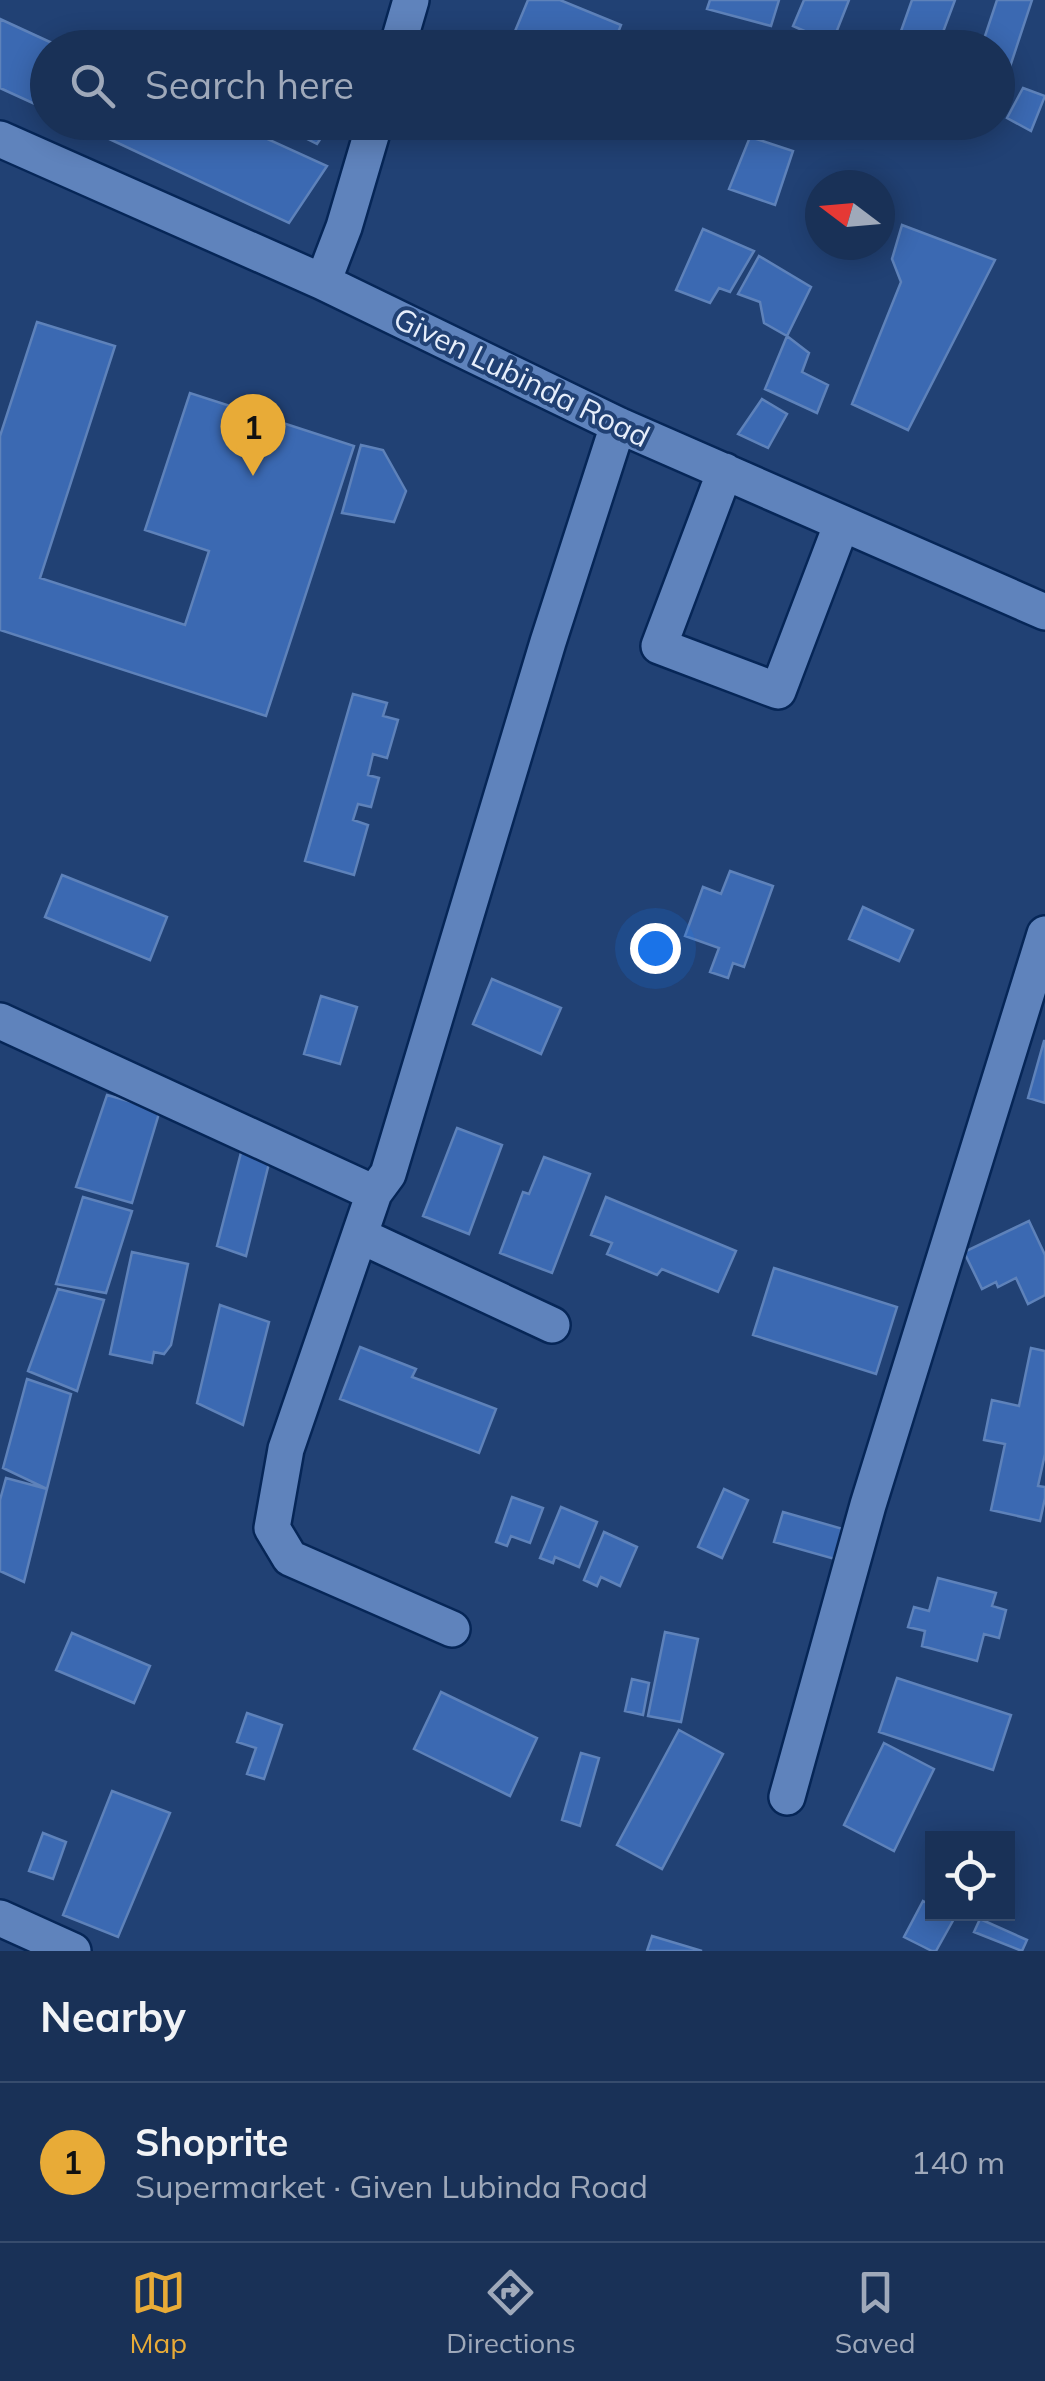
<!DOCTYPE html>
<html lang="en">
<head>
<meta charset="utf-8">
<style>
  :root { --surface:#193157; --page:#22395d; --text:#f1f3f6; --muted:#9fa9ba; --line:#374c6d; --accent:#e8ab37 }
  body { margin:0; font-family:Mulish,sans-serif; background:var(--page); color:var(--text) }
  .controls { position:absolute; right:30px; bottom:30px; display:grid; overflow:hidden; border-radius:0px; box-shadow:0 5px 25px #0003 }
  .controls button { width:90px; height:90px; display:grid; place-items:center; padding:0; border:0; border-bottom:2px solid var(--line); background:var(--surface); color:var(--text); font:50px sans-serif }
  .compass { position:absolute; left:805px; top:170px; width:90px; height:90px; border-radius:50%; background:var(--surface); box-shadow:0 5px 25px #0003; rotate:286deg }
  .you { position:absolute; left:655px; top:948px; width:35px; height:35px; margin:-25px; border:8px solid #fff; border-radius:50%; background:#1a73e8; box-shadow:0 0 0 15px #1a73e833 }
  .badge { display:grid; place-items:center; width:65px; height:65px; border-radius:50%; background:var(--accent); color:#111; font-size:32px; font-weight:700 }
  .pin { position:absolute; translate:-50% -82px; filter:drop-shadow(0 2px 5px #0008) }
  .pin::after { content:''; position:absolute; top:52px; width:35px; height:30px; background:inherit; clip-path:polygon(0 0,100% 0,50% 100%) }
  .list { margin:0; padding:0; list-style:none }
  h2 { display:flex; justify-content:space-between; align-items:center; height:130px; margin:0; padding:0 40px; font-size:42px }
  h2 small { font-size:32px; font-weight:400; color:var(--muted) }
  .list li { display:grid; grid-template-columns:65px 1fr auto; gap:30px; align-items:center; box-sizing:border-box; height:160px; padding:0 40px; border-top:2px solid var(--line) }
  .list b { display:block; font-size:38px; white-space:nowrap }
  .list p { margin:0; font-size:32px; white-space:nowrap; color:var(--muted) }
  .list em { font-size:32px; font-style:normal; color:var(--muted) }
  .icon { flex:none; width:55px; height:55px; fill:none; stroke:currentColor; stroke-width:2; stroke-linecap:round; stroke-linejoin:round }
  .map { position:relative; flex:none; width:1045px; height:1951px; overflow:hidden }
  .search { position:absolute; background:var(--surface); box-shadow:0 5px 25px #0003; left:30px; right:30px; top:30px; height:110px; display:flex; align-items:center; gap:25px; box-sizing:border-box; padding:0 35px; border-radius:55px; color:var(--muted); font-size:38px }
  .sheet { height:290px; background:var(--surface) }
  nav { display:flex; justify-content:space-around; align-items:center; box-sizing:border-box; height:140px; border-top:2px solid var(--line); background:var(--surface); font-size:28px; color:var(--muted) }
  nav a { display:grid; justify-items:center; gap:5px }
  nav .on { color:var(--accent) }
  .map>svg:first-child { display:block }
</style>
</head>
<body>
<div class="map">
<svg width="1045" height="1951" viewBox="0 0 1045 1951">
  <rect width="100%" height="100%" fill="#214174"/>
  <path fill="#3b69b2" stroke="#5e82ba" stroke-width="2.5" d="M528,0H560L621,25L612,48H508Z
    M710,0H779L771,26L707,9Z
    M804,0H849L832,43L793,26Z
    M912,0H955L937,48H895Z
    M997,0H1032L1000,97H998V48H981Z
    M0,19L63,48H48V110L0,88Z
    M1023,88L1045,96L1031,131L1007,118Z
    M73,122H230L327,166L289,223Z
    M323,122L329,126L317,144L275,123Z
    M750,137L793,151L775,205L729,189Z
    M902,225L995,260L908,430L852,404L901,282L892,259Z
    M703,229L754,251L730,292L719,288L710,303L676,290Z
    M759,256L811,287L787,336L764,323L760,302L738,294Z
    M37,322L115,346L40,578L185,625L209,551L145,530L190,393L354,446L266,716L0,630V436Z
    M787,336L809,353L802,372L828,385L817,413L765,389Z
    M762,399L787,414L768,448L738,434Z
    M361,445L383,450L406,491L394,522L342,513Z
    M353,694L387,703L383,716L398,720L387,758L373,754L368,775L379,778L371,807L358,804L353,820L368,825L354,875L305,861Z
    M730,871L773,886L744,967L733,963L728,978L710,972L719,948L685,936L703,887L721,894Z
    M62,875L167,917L150,960L45,917Z
    M863,907L913,930L899,961L849,939Z
    M492,979L561,1008L541,1054L473,1024Z
    M321,996L357,1007L340,1064L304,1054Z
    M1044,1041H1045V1103L1028,1098Z
    M107,1095L160,1110L132,1203L76,1187Z
    M457,1128L502,1145L469,1234L423,1216Z
    M244,1141L272,1151L246,1256L217,1246Z
    M544,1157L590,1174L552,1273L500,1253L523,1192L529,1194Z
    M83,1197L132,1211L106,1293L56,1284Z
    M606,1197L736,1251L718,1292L662,1269L657,1275L607,1254L612,1243L591,1235Z
    M1029,1221L1045,1255V1295L1028,1304L1016,1278L998,1287L996,1282L982,1289L964,1252Z
    M132,1252L188,1264L171,1345L164,1354L154,1352L152,1363L110,1354Z
    M774,1268L897,1307L876,1374L753,1335Z
    M58,1289L104,1300L77,1391L28,1371Z
    M220,1305L269,1322L243,1425L197,1403Z
    M360,1347L416,1369L412,1377L496,1409L479,1453L340,1399Z
    M1031,1348L1045,1351V1454L1038,1486L1045,1487V1498L1040,1521L991,1510L1005,1444L984,1440L992,1400L1019,1406Z
    M27,1379L71,1394L47,1489L3,1468Z
    M6,1478L47,1489L24,1582L0,1571V1500Z
    M724,1489L748,1500L722,1558L698,1547Z
    M512,1497L543,1508L530,1543L511,1536L507,1546L496,1542Z
    M561,1507L597,1522L579,1567L555,1557L553,1563L540,1558Z
    M783,1512L857,1533L849,1563L774,1542Z
    M604,1532L637,1547L620,1586L601,1577L597,1586L584,1580Z
    M938,1578L996,1593L992,1606L1006,1610L999,1638L984,1634L977,1661L922,1646L925,1631L908,1627L914,1607L929,1611Z
    M665,1632L698,1639L681,1722L648,1716Z
    M72,1633L150,1666L134,1703L56,1670Z
    M897,1678L1011,1715L993,1770L879,1732Z
    M632,1679L649,1683L643,1715L625,1711Z
    M441,1692L537,1738L510,1796L414,1749Z
    M247,1713L282,1725L264,1779L247,1774L256,1748L237,1742Z
    M679,1730L723,1754L662,1869L617,1845Z
    M884,1743L934,1769L894,1851L844,1825Z
    M581,1753L599,1758L580,1826L562,1820Z
    M112,1791L170,1813L118,1937L63,1915Z
    M43,1833L66,1842L53,1879L29,1871Z
    M923,1901L932,1906V1914H947L955,1917L936,1951H932L904,1937Z
    M980,1919L1027,1940L1022,1951L974,1932Z
    M652,1936L702,1951H647Z"/>
  <g fill="none" stroke-linecap="round" stroke-linejoin="round">
    <g stroke="#062657" stroke-width="40">
      <path id="minor" d="M397,48L411,0
        M0,139L323,282L618,425L1045,612
        M323,282L344,227L375,122
        M725,471L659,646L778,691L842,523
        M0,1021L374,1193
        M361,1236L552,1325
        M452,1629L290,1558L272,1528L286,1449L374,1193L388,1174L548,642L618,425
        M787,1797L868,1505L1045,934
        M0,1918L73,1951"/>
    </g>
    <use href="#minor" stroke="#5f83bc" stroke-width="35"/>
  </g>
  <g text-anchor="middle" dominant-baseline="central" stroke-width="8" stroke-linejoin="round" paint-order="stroke">
    <g font-size="30" fill="#e6eefb" stroke="#214174">
      <text transform="translate(522 377) rotate(26)">Given Lubinda Road</text>
    </g>
  </g>
</svg>
<div class="controls">
<button><svg class="icon" aria-label="locate" viewBox="0 0 24 24"><circle cx="12" cy="12" r="6"/><path d="M12 2v4M12 18v4M2 12h4M18 12h4"/></svg></button>
</div>
<svg class="compass" viewBox="-18 -18 36 36"><path d="M0-13l5 13h-10z" fill="#e53935"/><path d="M0 13l5-13h-10z" fill="#9fa9ba"/></svg>
<div class="you"></div>
<div class="pin badge" style="left:253px;top:476px">1</div>
<div class="search"><svg class="icon" aria-label="search" viewBox="0 0 24 24"><circle cx="10" cy="10" r="6"/><path d="M15 15l6 6"/></svg>Search here</div>
</div>
<section class="sheet">
<h2>Nearby<small></small></h2>
<ul class="list">
<li><span class="badge">1</span><div><b>Shoprite</b><p>Supermarket · Given Lubinda Road</p></div><em>140 m</em></li>
</ul>
</section>
<nav>
<a class="on"><svg class="icon" aria-label="map" viewBox="0 0 24 24"><path d="M3 6l6-2 6 2 6-2v14l-6 2-6-2-6 2zM9 4v14M15 6v14"/></svg>Map</a>
<a><svg class="icon" aria-label="directions" viewBox="0 0 24 24"><path d="M12 3l9 9-9 9-9-9zM9 14v-3h6M13 9l2 2-2 2"/></svg>Directions</a>
<a><svg class="icon" aria-label="saved" viewBox="0 0 24 24"><path d="M7 4h10v16l-5-4-5 4z"/></svg>Saved</a>
</nav>
</body>
</html>
